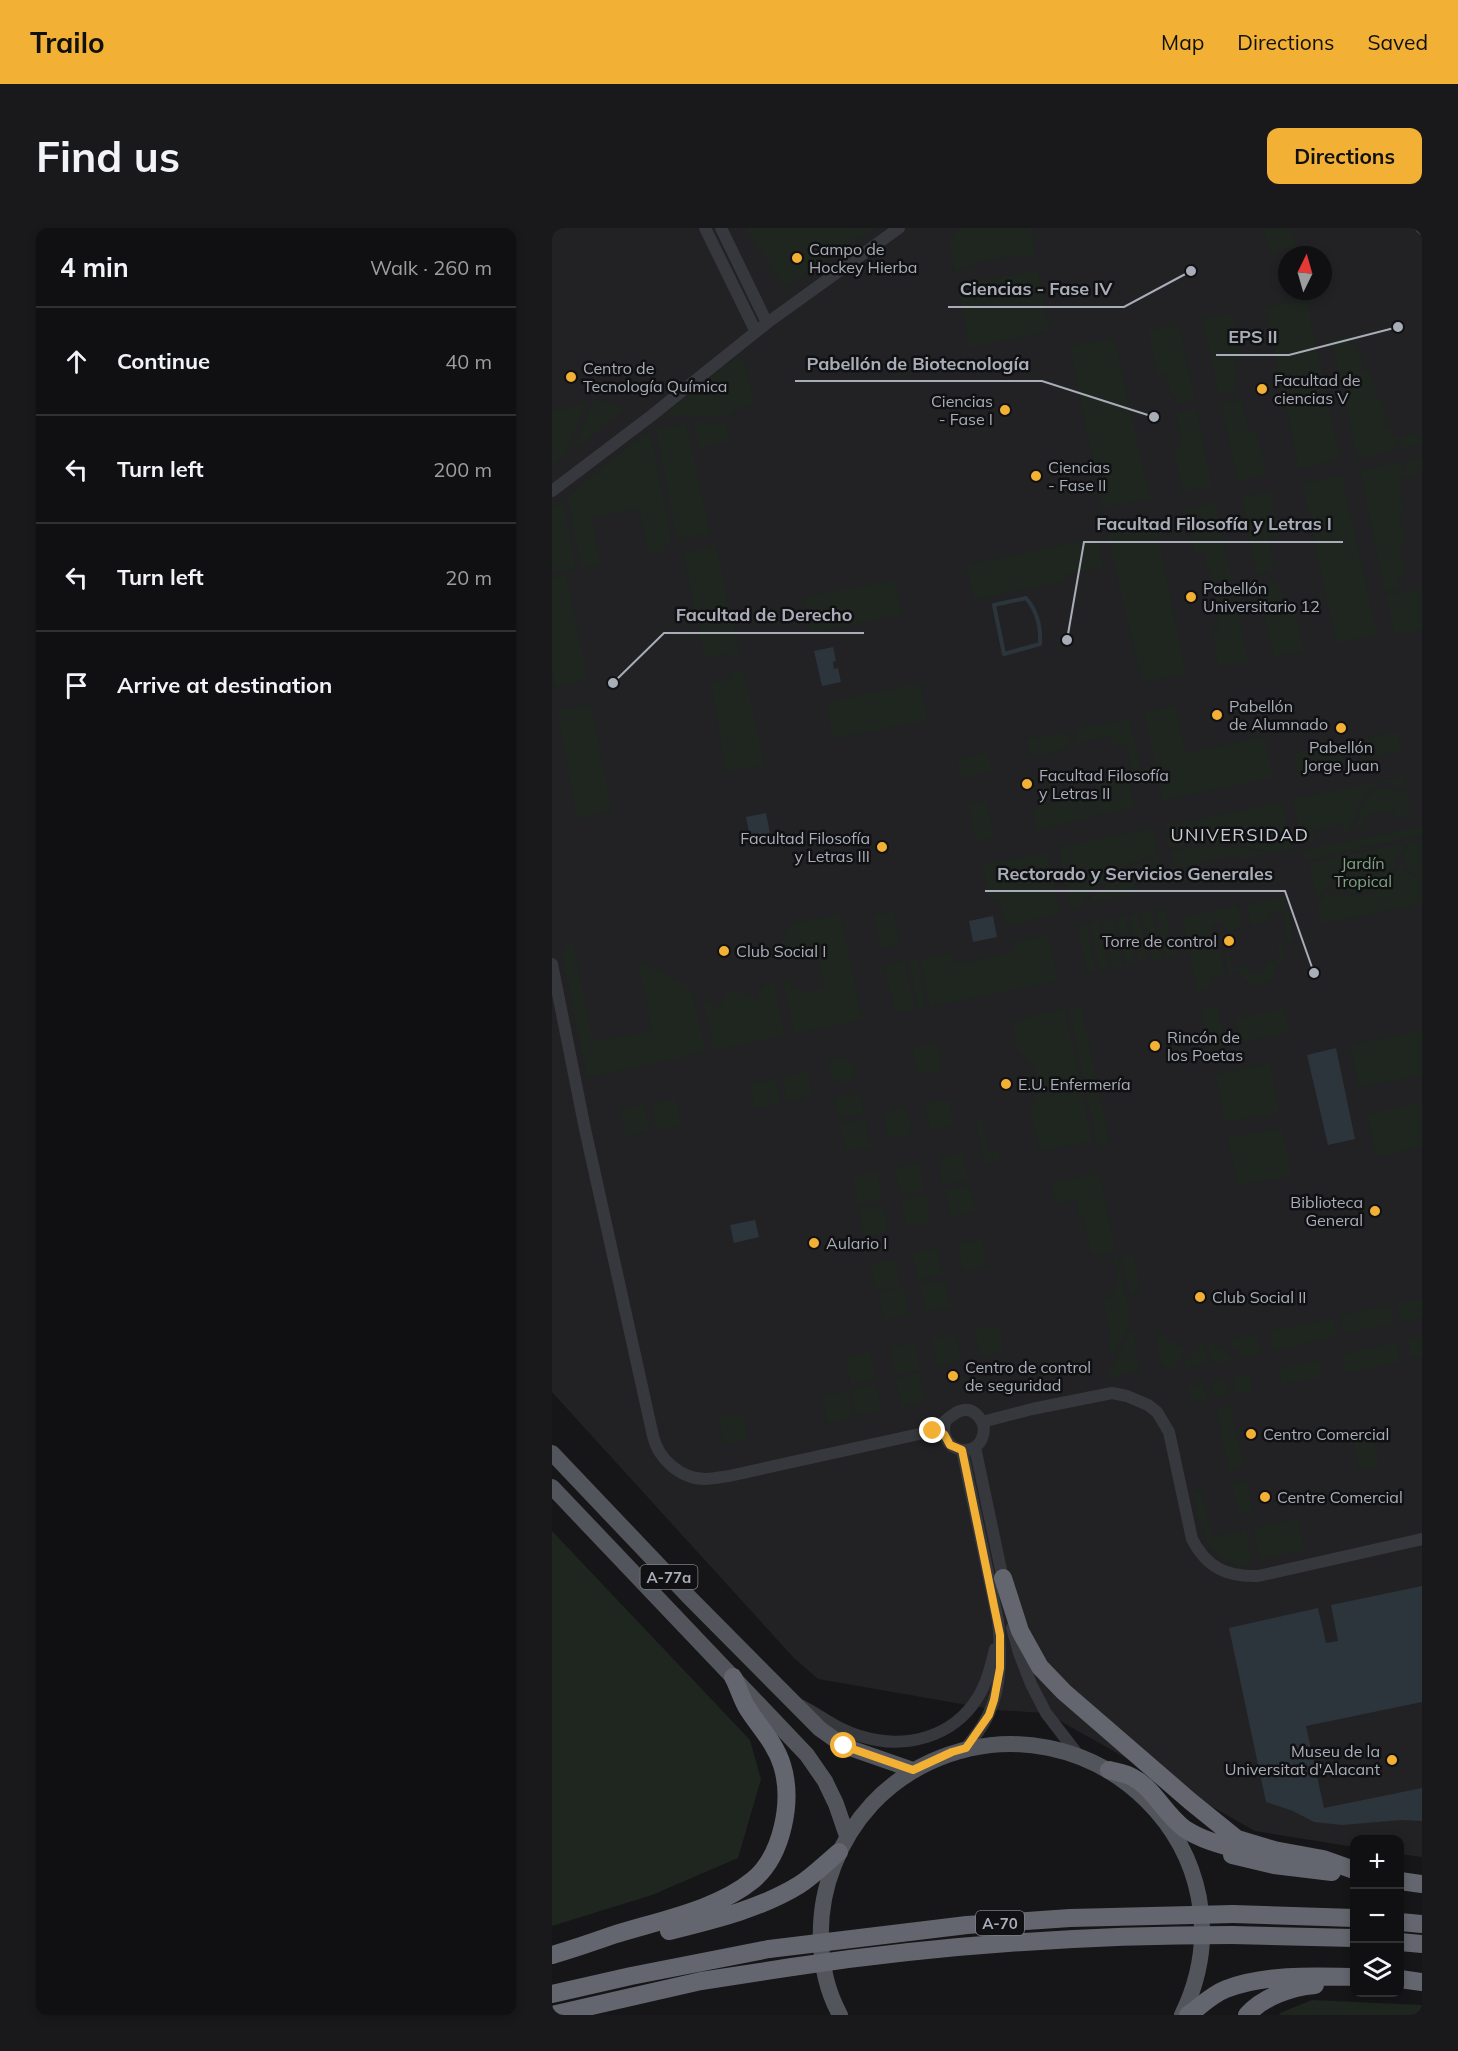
<!DOCTYPE html>
<html lang="en">
<head>
<meta charset="utf-8">
<style>
  :root { --surface:#101012; --page:#19191b; --text:#f1f3f6; --muted:#9c9d9f; --line:#303032; --accent:#f2b134 }
  body { margin:0; font-family:Mulish,sans-serif; background:var(--page); color:var(--text) }
  .controls { position:absolute; right:18px; bottom:18px; display:grid; overflow:hidden; border-radius:12px; box-shadow:0 3px 9px #0003 }
  .controls button { width:54px; height:54px; display:grid; place-items:center; padding:0; border:0; border-bottom:2px solid var(--line); background:var(--surface); color:var(--text); font:30px sans-serif }
  .compass { position:absolute; left:726px; top:18px; width:54px; height:54px; border-radius:50%; background:var(--surface); box-shadow:0 3px 9px #0003; rotate:5deg }
  .stop { position:absolute; width:18px; height:18px; margin:-14px; border:4px solid #f2b134; border-radius:50%; background:#fff }
  .stop.end { background:#f2b134; border-color:#fff; box-shadow:0 2px 6px #0008 }
  .list { margin:0; padding:0; list-style:none }
  h2 { display:flex; justify-content:space-between; align-items:center; height:78px; margin:0; padding:0 24px; font-size:26px }
  h2 small { font-size:20px; font-weight:400; color:var(--muted) }
  .list li { display:grid; grid-template-columns:39px 1fr auto; gap:18px; align-items:center; box-sizing:border-box; height:108px; padding:0 24px; border-top:2px solid var(--line) }
  .list b { display:block; font-size:22px; white-space:nowrap }
  .list em { font-size:20px; font-style:normal; color:var(--muted) }
  .icon { flex:none; width:33px; height:33px; fill:none; stroke:currentColor; stroke-width:2; stroke-linecap:round; stroke-linejoin:round }
  .map { position:relative; flex:none; width:870px; height:1787px; overflow:hidden; border-radius:12px }
  header { display:flex; align-items:center; gap:36px; box-sizing:border-box; height:84px; padding:0 30px; background:var(--accent); color:#111 }
  header strong { font-size:28px }
  nav { display:flex; gap:33px; margin-inline-start:auto; font-size:21px }
  .intro { display:flex; align-items:center; justify-content:space-between; box-sizing:border-box; height:144px; padding:0 36px }
  h1 { margin:0; font-size:42px }
  .button { padding:15px 27px; border-radius:12px; background:var(--accent); color:#111; font-size:21px; font-weight:700 }
  main { display:flex; gap:36px; padding:0 36px }
  aside { flex:1; background:var(--surface); border-radius:12px; box-shadow:0 3px 9px #0003 }
  .map>svg:first-child { display:block }
</style>
</head>
<body>
<header>
<strong>Trailo</strong>
<nav><a>Map</a><a>Directions</a><a>Saved</a></nav>
</header>
<div class="intro"><h1>Find us</h1><a class="button">Directions</a></div>
<main>
<aside>
<h2>4 min<small>Walk · 260 m</small></h2>
<ul class="list">
<li><svg class="icon" aria-label="ahead" viewBox="0 0 24 24"><path d="M12 20V5M6 11l6-6 6 6"/></svg><div><b>Continue</b></div><em>40 m</em></li>
<li><svg class="icon" aria-label="left" viewBox="0 0 24 24"><path d="M17 20v-9H6M10 6l-5 5 5 5"/></svg><div><b>Turn left</b></div><em>200 m</em></li>
<li><svg class="icon" aria-label="left" viewBox="0 0 24 24"><path d="M17 20v-9H6M10 6l-5 5 5 5"/></svg><div><b>Turn left</b></div><em>20 m</em></li>
<li><svg class="icon" aria-label="arrive" viewBox="0 0 24 24"><path d="M6 21V4h12l-3 4 3 4H6"/></svg><div><b>Arrive at destination</b></div></li>
</ul>
</aside>
<div class="map">
<svg width="870" height="1787" viewBox="0 0 870 1787">
  <rect width="100%" height="100%" fill="#161618"/>
  <path fill="#222225" fill-rule="evenodd" d="M0,0H870V1629L848,1626V1612H802V1619L703,1603L494,1485L444,1482L266,1451L241,1429L0,1164ZM735,27H771V63H735Z"/>
  <path fill="#1e261f" d="M194,0H321L232,60Z
    M409,0H479L484,30C456,26 429,32 403,44L397,14Z
    M740,0L744,19L718,24L712,1Z
    M486,42L498,103L417,120L406,57Z
    M754,70L788,231L747,241L713,79Z
    M680,86L690,129L682,131L685,148L682,149L685,164L667,167L650,90Z
    M627,97L643,172L625,176L623,168L620,169L615,147L605,148L596,102Z
    M797,108L799,111L797,112L796,116L799,118L802,115L813,137L811,138L810,142L812,144L817,142L826,165L823,166L822,169L825,171L828,169L836,193L832,194L833,199L838,197L842,210L870,204V217L850,221L847,212L843,213L845,222L805,231L780,111Z
    M562,110L598,271L550,280L518,118Z
    M189,126L204,176L186,180L176,189L111,187Z
    M42,170L73,181L22,221Z
    M689,172L697,203L705,205L715,246L686,253L669,176Z
    M36,173L14,226L0,237V183L16,181Z
    M644,181L660,258L630,264L622,220L630,217L624,185Z
    M140,194L174,195L178,214L147,220Z
    M134,195L158,305L125,311L104,201Z
    M98,201L120,316L114,318L113,323L97,327L87,281L40,290L48,337L29,340L15,268Z
    M870,229V244L849,249L850,259H847L849,273H851L853,288L848,289L850,306H853L852,317L848,319L850,330H853L851,347L845,349L848,361L833,364L808,243L848,234L851,243L854,242L852,233Z
    M790,247L825,407L784,415L750,256Z
    M718,263L727,308L717,310L722,343L705,347L689,269Z
    M11,271L24,341L0,345V279Z
    M663,275L680,351L661,355L658,342H655L652,324L643,325L634,281Z
    M602,287L634,446L590,455L553,298Z
    M546,309L551,340L514,347V353L422,372L414,337Z
    M164,317L188,428L178,429L177,426L153,430L131,325Z
    M14,347L36,452L3,459L0,444V350Z
    M342,352L350,386L259,406L252,369Z
    M724,352L726,360H729L734,382L743,381L752,423L722,429L706,356Z
    M682,361L696,434L667,439L660,403L668,401L663,374L666,373L664,364Z
    M870,361V402L844,407L842,405L834,367Z
    M192,443L213,537L174,545L159,455L180,450L179,445Z
    M368,455L376,492L281,511L274,474Z
    M39,476L60,583L25,591L5,483Z
    M623,477L634,525L712,508L721,549L611,573L592,485Z
    M577,491L590,545L581,547L574,516L561,519L558,508L525,515L523,501Z
    M515,503L519,518L513,519L514,522L478,530L474,511Z
    M845,503L849,523L812,532L808,512Z
    M789,516L794,536L746,546L742,525Z
    M436,524L440,543L410,550L405,532Z
    M573,539L583,579L485,602L480,582L487,581L485,571L494,569L497,577L548,565L546,556L566,551L564,541Z
    M852,548L854,560C815,543 807,574 798,603L792,605L790,596L761,604L763,613L750,616L741,571Z
    M835,560L855,564L859,585L844,590L842,581L812,589L814,598L803,601C809,581 810,563 835,560Z
    M435,573L442,610L424,614L417,577Z
    M730,574L740,621L720,626L690,617L663,615H642L617,620L612,598Z
    M870,598V607L753,632L751,622Z
    M601,600L606,623L566,642L537,665L528,678L519,681L507,619Z
    M870,611V648C857,647 855,639 851,628L858,613Z
    M854,615C846,633 830,664 807,665C798,666 788,663 779,662L789,645L796,627Z
    M667,618L697,621L714,626L686,632L684,627L621,642L618,623L644,619Z
    M495,624L508,686L453,698L448,672L438,673L430,637Z
    M606,626L610,646L581,653L584,663L533,677C553,653 578,639 606,626Z
    M791,627C790,646 777,658 764,670L757,635Z
    M847,639H851L858,647L870,651V676L769,696L765,675L776,665C809,671 828,670 847,639Z
    M733,668L742,712L731,715L734,704L730,683L716,685L718,694L699,698L695,676Z
    M685,678L690,700L674,704L672,694L659,697L662,718L669,725L673,748L658,750L660,760L645,763L630,689Z
    M612,679L623,728L613,730L604,681Z
    M599,682L610,731L600,733L590,684Z
    M341,683L348,716L329,721L322,687Z
    M586,685L596,733L587,735L577,686Z
    M288,686L311,792L243,806L231,753L234,752L253,765L273,760L265,725L256,720L234,725L231,721L229,712L239,696Z
    M573,687L583,736L574,738L564,689Z
    M560,690L570,739L560,741L551,692Z
    M547,693L557,741L548,743L538,695Z
    M534,696L544,744L535,746L525,697Z
    M496,707L506,753L378,779L368,731L400,725L404,736L461,724L460,714Z
    M21,714L41,813L100,803L86,732L139,760L154,824L35,850L10,727L14,717Z
    M730,714L734,733L724,735L723,746C710,762 696,760 686,743L676,745L672,725L677,724L681,741L695,738L700,746L706,747L713,741L714,735L729,731L725,716Z
    M365,731L375,778L366,780L357,733Z
    M353,733L363,781L344,785L332,738Z
    M222,755L233,808L162,823L151,773L154,772L167,780L175,765L189,763L198,769L200,766L203,773L214,757Z
    M529,777L558,917L546,919L516,779Z
    M665,778L674,818L657,821L648,782Z
    M732,780L737,804L688,815L683,791Z
    M513,781L540,913L488,924L478,882C490,860 488,837 466,823L460,793Z
    M870,802V847L807,860L798,817Z
    M385,815L390,842L366,847L360,820Z
    M276 842a13 13 0 1 1 26 0a13 13 0 1 1-26 0Z
    M718,835L727,884L673,895L664,846Z
    M255,843L261,868L235,874L229,849Z
    M223,850L229,876L203,881L197,856Z
    M308,864L312,885L286,890L281,870Z
    M124,871L130,898L105,903L100,876Z
    M397,871L402,898L378,903L372,876Z
    M870,874V919L824,929L815,886Z
    M92,876L98,903L73,909L68,881Z
    M355,880L360,907L336,911L330,885Z
    M430,890L437,925L446,923L448,933L432,936L423,891Z
    M313,891L318,919L294,923L288,896Z
    M730,900L740,947L686,958L676,910Z
    M411,925L416,952L391,957L386,930Z
    M367,935L372,962L348,967L342,940Z
    M325,944L330,971L306,976L300,949Z
    M547,945L564,1024L549,1028L539,1025L532,990H527L524,972L504,976L499,955Z
    M418,957L423,984L399,989L393,962Z
    M374,967L379,995L355,999L349,972Z
    M331,977L336,1004L312,1009L306,982Z
    M430,1011L435,1039L411,1043L405,1016Z
    M385,1020L390,1047L366,1052L360,1025Z
    M581,1027L588,1057L579,1071L569,1029Z
    M565,1029L579,1094L560,1130L555,1112L559,1110L551,1073C563,1068 570,1050 563,1038C561,1035 558,1034 556,1031Z
    M343,1031L348,1058L324,1063L318,1036Z
    M393,1052L398,1079L374,1084L368,1057Z
    M352,1060L357,1087L332,1092L327,1065Z
    M870,1070V1090L849,1095L844,1075Z
    M837,1077L842,1096L792,1106L788,1087Z
    M782,1090L786,1108L722,1123L718,1103Z
    M447,1097L452,1124L428,1129L422,1102Z
    M580,1099L588,1142L554,1150Z
    M603,1102L634,1122L620,1143L609,1136Z
    M705,1105L711,1125L693,1129L676,1116L679,1111Z
    M404,1106L409,1133L385,1138L379,1111Z
    M870,1108V1128L859,1130L855,1111Z
    M363,1115L368,1142L344,1147L338,1120Z
    M662,1115L684,1131L660,1136L656,1116Z
    M844,1115L848,1134L794,1145L790,1126Z
    M652,1117L656,1136L629,1142L639,1126L642,1127L647,1118Z
    M318,1124L324,1151L299,1156L293,1129Z
    M767,1132L770,1149L730,1157L726,1140Z
    M368,1146L373,1173L349,1178L343,1151Z
    M697,1146L700,1163L684,1166L680,1150Z
    M673,1151L677,1167L662,1170L658,1154Z
    M652,1155L655,1172L639,1175L635,1159Z
    M324,1156L329,1183L304,1188L299,1161Z
    M295,1163L300,1190L275,1195L270,1168Z
    M678,1177L692,1239L677,1243L664,1180Z
    M191,1185L196,1212L172,1217L166,1190Z
    M821,1207L827,1238L807,1242L801,1212Z
    M695,1252L701,1284L687,1287L680,1255Z
    M649,1261L659,1309L694,1301L700,1333L695,1340C654,1333 647,1298 641,1263Z
    M746,1291L753,1322L708,1331L701,1300Z
    M0,1303L198,1512L209,1551L186,1630L100,1667L0,1698Z
    M760,1772L870,1777V1787H727L728,1785Z"/>
  <path fill="#2c353c" d="M281,419L284,433L281,434L282,441L286,440L289,454L270,458L262,423Z
    M214,585L218,605L198,609L194,589Z
    M441,688L445,709L421,714L417,693Z
    M784,820L803,911L776,917L755,827Z
    M203,992L207,1009L182,1015L178,997Z
    M870,1358V1474L754,1498L772,1580L870,1560V1593L849,1592L790,1597L762,1594L741,1583L714,1574L677,1400L766,1380L774,1415L786,1413L779,1377Z"/>
  <g fill="none" stroke-linecap="round" stroke-linejoin="round">
    <path stroke="#2c353c" stroke-width="4" d="M474,370C485,383 489,400 488,416L452,426L442,377Z"/>
    <path stroke="#37383d" stroke-width="12" d="M153,0L204,104
      M169,0L215,95
      M869,0L870,1
      M0,263L99,188L215,95L347,0
      M0,736L33,901L101,1208C106,1231 129,1251 153,1251C161,1251 170,1249 177,1248L381,1203L392,1206
      M430,1194L480,1181L560,1165L575,1168L596,1177L605,1184L617,1204L640,1311C655,1340 675,1349 706,1348L870,1311
      M381,1203C394,1194 411,1170 427,1189C431,1194 433,1200 431,1207C425,1233 386,1223 393,1195
      M423,1219L452,1356
      M410,1222L446,1393C449,1424 450,1457 437,1485C432,1498 422,1509 414,1520
      M460,1400L467,1425L479,1456L494,1485L527,1528
      M246,1476C267,1486 285,1502 308,1508C352,1522 401,1510 426,1469C435,1455 439,1437 443,1421"/>
    <path stroke="#53555c" stroke-width="16" d="M0,1225L137,1369L268,1501L292,1518L361,1542
      M0,1259L255,1527L273,1553L284,1576L295,1608
      M288,1787C264,1743 263,1684 282,1637C300,1591 333,1555 378,1534C540,1461 709,1625 630,1787"/>
    <path stroke="#63666e" stroke-width="18" d="M451,1350L468,1403L488,1439L512,1464L638,1573L685,1611L722,1622L771,1631L802,1642
      M557,1542C564,1544 573,1545 580,1549C602,1560 613,1587 633,1601C651,1613 674,1618 695,1624
      M680,1627L722,1637L780,1644
      M848,1653L870,1656
      M681,1686L802,1690
      M848,1694L870,1696
      M117,1703C161,1692 208,1681 247,1657C261,1648 274,1635 287,1624
      M680,1707L802,1710
      M848,1714L870,1716
      M0,1727C21,1721 41,1714 61,1707C105,1693 165,1682 201,1652C231,1627 241,1572 230,1537C223,1514 206,1498 194,1478C189,1469 186,1458 181,1449
      M848,1751L870,1754
      M0,1766L79,1748L217,1721
      M0,1787L149,1753L240,1739
      M636,1787C649,1778 659,1767 674,1761C712,1746 763,1748 802,1749
      M695,1787C711,1769 739,1759 763,1757"/>
    <path stroke="#63666e" stroke-width="18" d="M217,1721L415,1697L518,1690L681,1686
      M240,1739C386,1717 532,1707 680,1707"/>
  </g>
  <g fill="none" stroke-linecap="round" stroke-linejoin="round">
    <path stroke="#f2b134" stroke-width="8" d="M292,1518L361,1542L400,1524L414,1520L437,1487L442,1472L448,1440V1407L410,1222L398,1217L392,1206L381,1203"/>
  </g>
  <g fill="#f2b134" stroke="#111113" stroke-width="2">
    <circle cx="245" cy="30" r="6"/>
    <circle cx="19" cy="149" r="6"/>
    <circle cx="710" cy="161" r="6"/>
    <circle cx="453" cy="182" r="6"/>
    <circle cx="484" cy="248" r="6"/>
    <circle cx="639" cy="369" r="6"/>
    <circle cx="665" cy="487" r="6"/>
    <circle cx="789" cy="500" r="6"/>
    <circle cx="475" cy="556" r="6"/>
    <circle cx="330" cy="619" r="6"/>
    <circle cx="677" cy="713" r="6"/>
    <circle cx="172" cy="723" r="6"/>
    <circle cx="603" cy="818" r="6"/>
    <circle cx="454" cy="856" r="6"/>
    <circle cx="823" cy="983" r="6"/>
    <circle cx="262" cy="1015" r="6"/>
    <circle cx="648" cy="1069" r="6"/>
    <circle cx="401" cy="1148" r="6"/>
    <circle cx="699" cy="1206" r="6"/>
    <circle cx="713" cy="1269" r="6"/>
    <circle cx="840" cy="1532" r="6"/>
  </g>
  <g text-anchor="middle" dominant-baseline="central" stroke-width="5" stroke-linejoin="round" paint-order="stroke">
    <g fill="#111113" stroke="#7b7e86" stroke-width="1.5">
      <rect x="88.5" y="1337" width="57" height="24" rx="4.5"/>
      <rect x="424" y="1683" width="48" height="24" rx="4.5"/>
    </g>
    <g font-size="15" font-weight="bold" fill="#a8adb8">
      <text x="117" y="1349">A-77a</text>
      <text x="448" y="1695">A-70</text>
    </g>
    <g font-size="16" fill="#a8adb8" stroke="#111113" text-anchor="start">
      <text x="257" y="21">Campo de<tspan x="257" dy="18">Hockey Hierba</tspan></text>
      <text x="31" y="140">Centro de<tspan x="31" dy="18">Tecnología Química</tspan></text>
      <text x="722" y="152">Facultad de<tspan x="722" dy="18">ciencias V</tspan></text>
      <text x="441" y="173" text-anchor="end">Ciencias<tspan x="441" dy="18">- Fase I</tspan></text>
      <text x="496" y="239">Ciencias<tspan x="496" dy="18">- Fase II</tspan></text>
      <text x="651" y="360">Pabellón<tspan x="651" dy="18">Universitario 12</tspan></text>
      <text x="677" y="478">Pabellón<tspan x="677" dy="18">de Alumnado</tspan></text>
      <text x="789" y="519" text-anchor="middle">Pabellón<tspan x="789" dy="18">Jorge Juan</tspan></text>
      <text x="487" y="547">Facultad Filosofía<tspan x="487" dy="18">y Letras II</tspan></text>
      <text x="318" y="610" text-anchor="end">Facultad Filosofía<tspan x="318" dy="18">y Letras III</tspan></text>
      <text x="665" y="713" text-anchor="end">Torre de control</text>
      <text x="184" y="723">Club Social I</text>
      <text x="615" y="809">Rincón de<tspan x="615" dy="18">los Poetas</tspan></text>
      <text x="466" y="856">E.U. Enfermería</text>
      <text x="811" y="974" text-anchor="end">Biblioteca<tspan x="811" dy="18">General</tspan></text>
      <text x="274" y="1015">Aulario I</text>
      <text x="660" y="1069">Club Social II</text>
      <text x="413" y="1139">Centro de control<tspan x="413" dy="18">de seguridad</tspan></text>
      <text x="711" y="1206">Centro Comercial</text>
      <text x="725" y="1269">Centre Comercial</text>
      <text x="828" y="1523" text-anchor="end">Museu de la<tspan x="828" dy="18">Universitat d'Alacant</tspan></text>
    </g>
    <g font-size="16" fill="#7fa381" stroke="#111113">
      <text x="811" y="635">Jardín<tspan x="811" dy="18">Tropical</tspan></text>
    </g>
    <g font-size="18" letter-spacing="1.5" fill="#c9ccd4" stroke="#111113">
      <text x="688" y="606">UNIVERSIDAD</text>
    </g>
  </g>
  <path fill="none" stroke="#a8adb8" stroke-width="2" d="M639 43L572 79H396M846 99L737 127H664M602 189L490 153H243M515 412L532 314H791M61 455L112 405H312M762 745L733 663H433"/>
  <g fill="#a8adb8" stroke="#111113" stroke-width="2">
    <circle cx="639" cy="43" r="6"/>
    <circle cx="846" cy="99" r="6"/>
    <circle cx="602" cy="189" r="6"/>
    <circle cx="515" cy="412" r="6"/>
    <circle cx="61" cy="455" r="6"/>
    <circle cx="762" cy="745" r="6"/>
  </g>
  <g font-size="18" text-anchor="middle" font-weight="bold" fill="#a8adb8" stroke="#111113" stroke-width="5" stroke-linejoin="round" paint-order="stroke">
    <text x="484" y="67">Ciencias - Fase IV</text>
    <text x="701" y="115">EPS II</text>
    <text x="366" y="142">Pabellón de Biotecnología</text>
    <text x="662" y="302">Facultad Filosofía y Letras I</text>
    <text x="212" y="393">Facultad de Derecho</text>
    <text x="583" y="652">Rectorado y Servicios Generales</text>
  </g>
</svg>
<div class="controls">
<button>+</button>
<button>−</button>
<button><svg class="icon" aria-label="layers" viewBox="0 0 24 24"><path d="M12 4l9 5-9 5-9-5zM3 14l9 5 9-5"/></svg></button>
</div>
<svg class="compass" viewBox="-18 -18 36 36"><path d="M0-13l5 13h-10z" fill="#e53935"/><path d="M0 13l5-13h-10z" fill="#9c9d9f"/></svg>
<div class="stop" style="left:292px;top:1518px"></div>
<div class="stop end" style="left:381px;top:1203px"></div>
</div>
</main>
</body>
</html>
